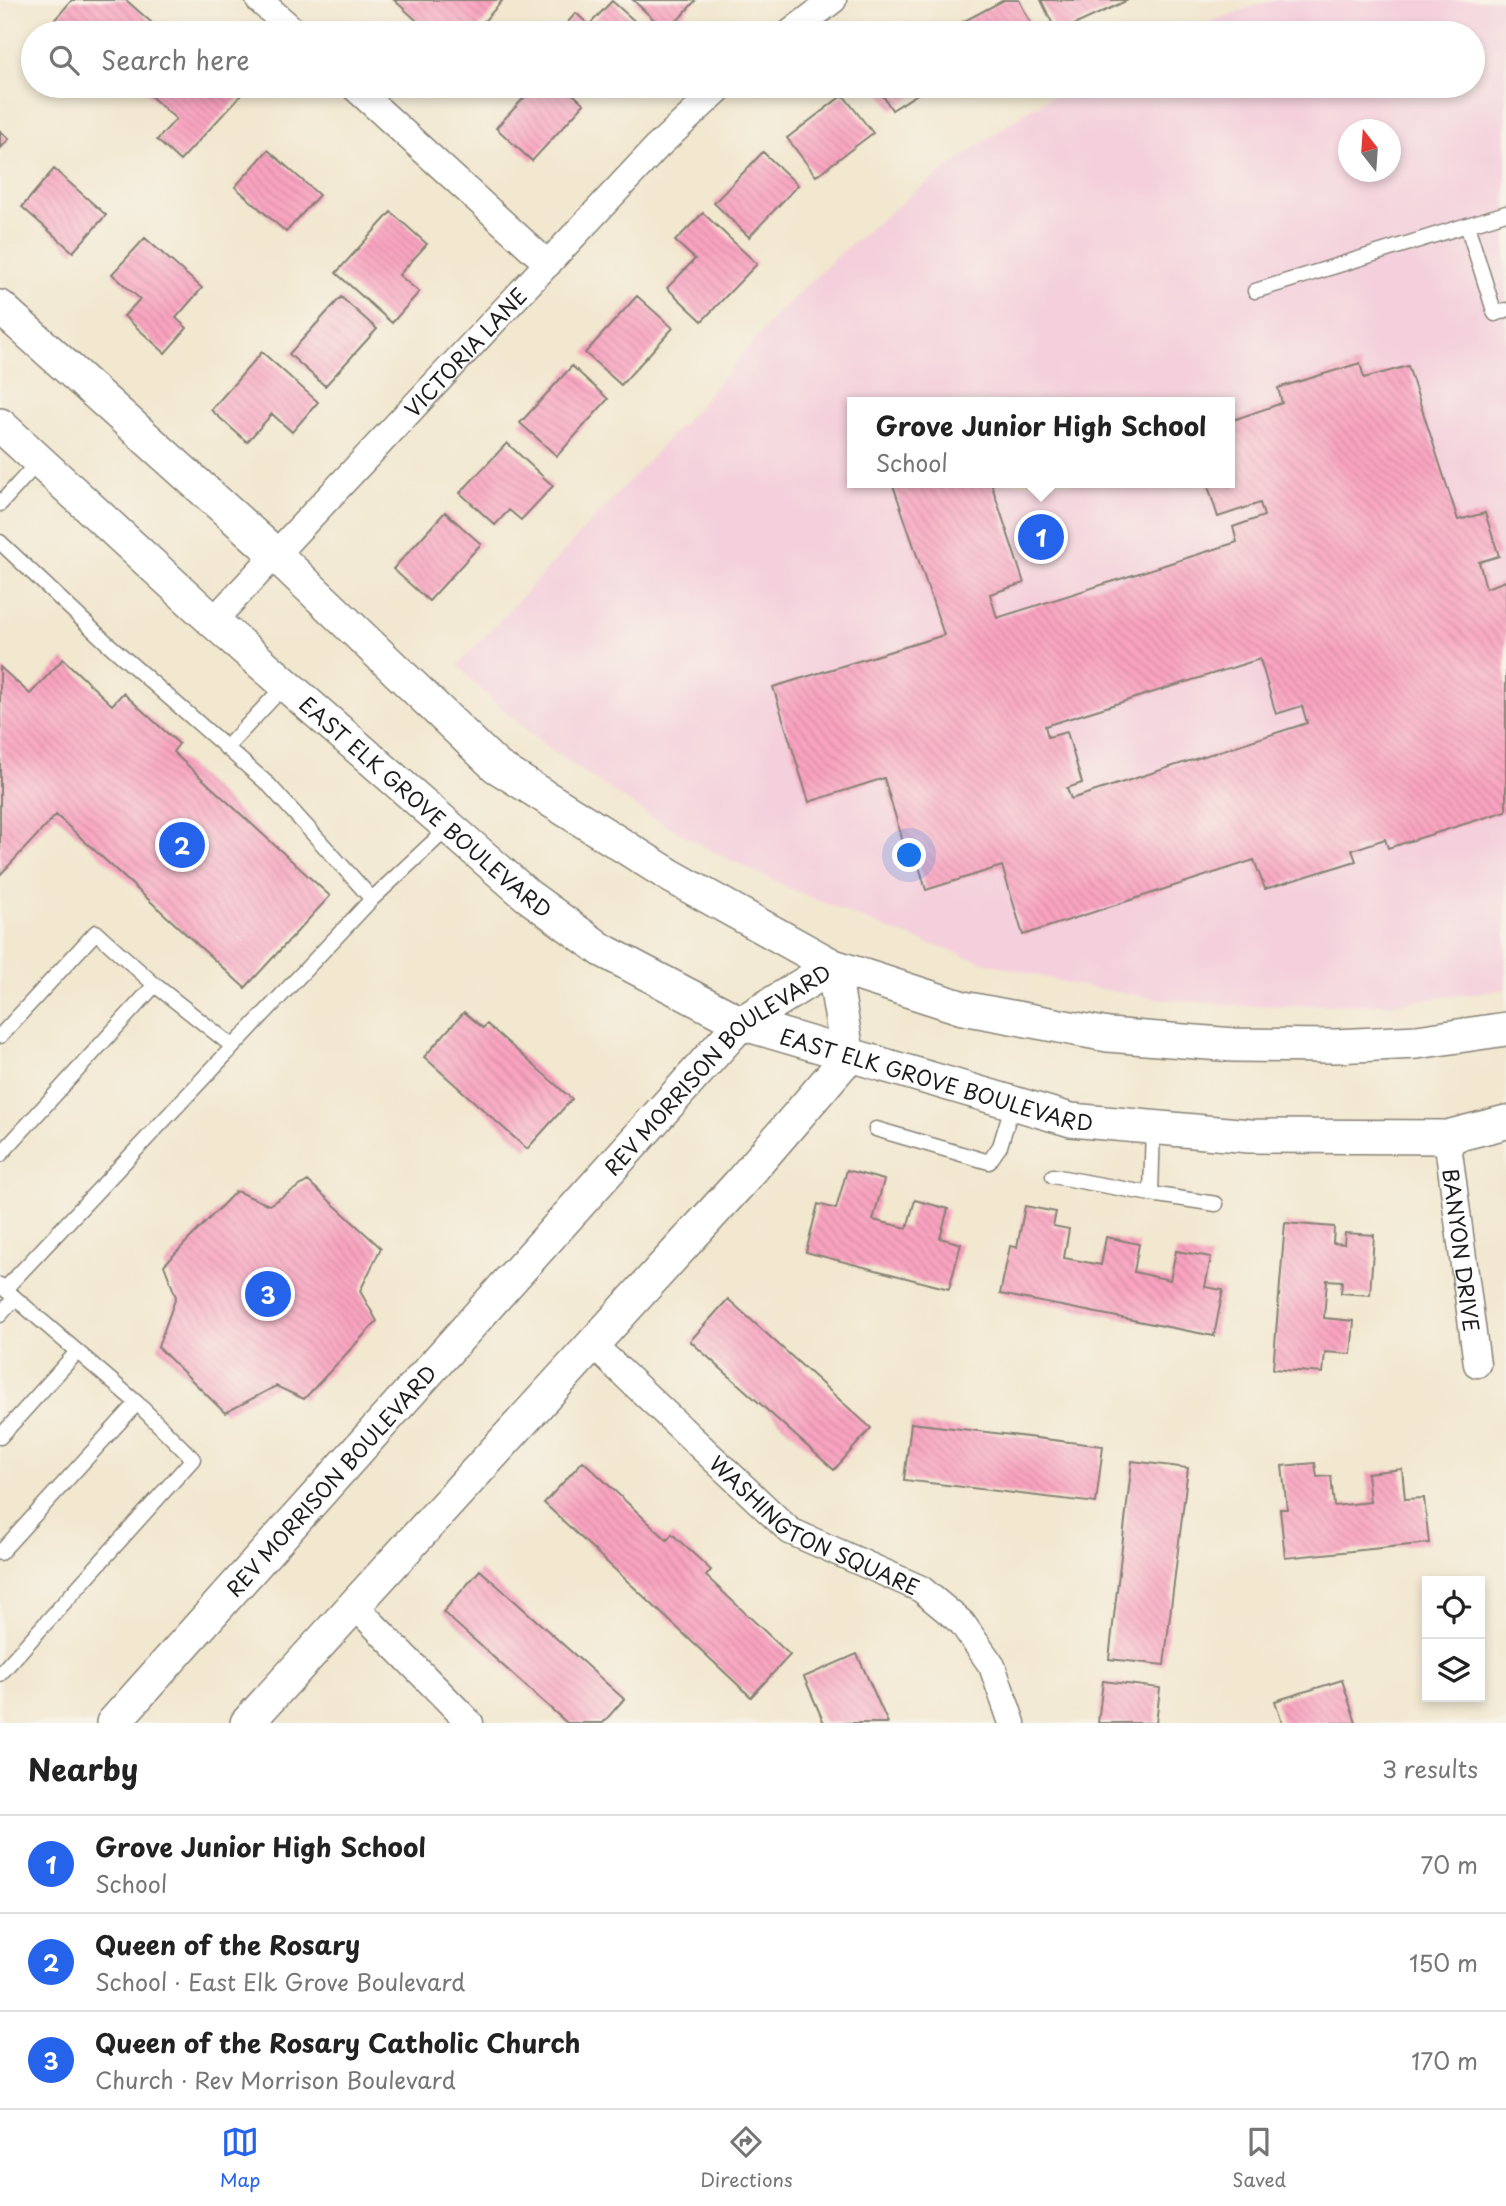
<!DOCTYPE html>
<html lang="en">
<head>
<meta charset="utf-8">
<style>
  :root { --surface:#fff; --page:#f2f2f2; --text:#222; --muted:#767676; --line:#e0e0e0; --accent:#2563eb }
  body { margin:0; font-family:"Playpen Sans",sans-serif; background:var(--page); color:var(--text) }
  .controls { position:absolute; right:21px; bottom:21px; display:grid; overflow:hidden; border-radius:0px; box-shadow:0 4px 10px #0003 }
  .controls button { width:63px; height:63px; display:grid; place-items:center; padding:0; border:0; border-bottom:2px solid var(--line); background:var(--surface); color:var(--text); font:35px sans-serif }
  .compass { position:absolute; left:1338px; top:119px; width:63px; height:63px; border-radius:50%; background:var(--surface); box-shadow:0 4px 10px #0003; rotate:343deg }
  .you { position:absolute; left:910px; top:856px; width:24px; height:24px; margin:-18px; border:5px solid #fff; border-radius:50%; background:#1a73e8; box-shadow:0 0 0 10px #1a73e833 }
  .badge { display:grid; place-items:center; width:46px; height:46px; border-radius:50%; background:var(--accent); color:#fff; font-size:23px; font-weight:700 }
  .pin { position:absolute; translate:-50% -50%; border:4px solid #fff; box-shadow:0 2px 7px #0006 }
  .popup { position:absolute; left:847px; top:397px; width:388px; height:91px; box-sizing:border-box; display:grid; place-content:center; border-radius:0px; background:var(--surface); filter:drop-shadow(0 2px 5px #0005); font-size:23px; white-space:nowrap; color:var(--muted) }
  .popup b { font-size:26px; color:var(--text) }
  .popup::after { content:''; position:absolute; left:50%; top:100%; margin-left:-14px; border:14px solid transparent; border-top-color:var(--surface) }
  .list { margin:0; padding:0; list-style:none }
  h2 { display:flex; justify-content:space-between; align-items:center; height:91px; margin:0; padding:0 28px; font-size:30px }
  h2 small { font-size:23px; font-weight:400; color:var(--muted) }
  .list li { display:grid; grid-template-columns:46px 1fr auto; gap:21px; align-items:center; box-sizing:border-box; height:98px; padding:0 28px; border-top:2px solid var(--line) }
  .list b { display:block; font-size:26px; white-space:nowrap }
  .list p { margin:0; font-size:23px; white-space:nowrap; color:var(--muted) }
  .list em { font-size:23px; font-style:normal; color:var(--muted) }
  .icon { flex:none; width:38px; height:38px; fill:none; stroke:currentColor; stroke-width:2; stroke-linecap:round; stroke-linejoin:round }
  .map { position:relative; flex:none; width:1506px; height:1723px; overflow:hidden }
  .search { position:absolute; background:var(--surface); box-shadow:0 4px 10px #0003; left:21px; right:21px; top:21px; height:77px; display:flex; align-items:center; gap:18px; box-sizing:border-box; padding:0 24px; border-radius:38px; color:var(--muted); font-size:26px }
  .sheet { height:385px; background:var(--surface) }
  nav { display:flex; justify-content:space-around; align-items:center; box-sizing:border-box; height:98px; border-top:2px solid var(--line); background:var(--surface); font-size:19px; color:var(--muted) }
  nav a { display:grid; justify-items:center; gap:4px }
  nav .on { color:var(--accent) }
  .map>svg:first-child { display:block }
</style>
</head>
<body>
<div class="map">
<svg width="1506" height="1723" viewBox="0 0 1506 1723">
  <defs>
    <pattern id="building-back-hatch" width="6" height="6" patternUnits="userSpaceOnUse" patternTransform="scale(1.75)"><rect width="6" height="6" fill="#f9a3c0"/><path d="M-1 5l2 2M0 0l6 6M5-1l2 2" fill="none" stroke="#d58ca4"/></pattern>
  </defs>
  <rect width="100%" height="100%" fill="#f7f3e8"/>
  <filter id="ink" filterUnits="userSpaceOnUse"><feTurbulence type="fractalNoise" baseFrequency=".0143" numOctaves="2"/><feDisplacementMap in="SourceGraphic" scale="14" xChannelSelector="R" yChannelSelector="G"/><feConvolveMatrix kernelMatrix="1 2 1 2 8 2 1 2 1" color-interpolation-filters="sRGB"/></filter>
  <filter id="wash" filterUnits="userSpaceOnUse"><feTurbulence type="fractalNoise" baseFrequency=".00686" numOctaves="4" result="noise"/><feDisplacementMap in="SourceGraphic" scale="28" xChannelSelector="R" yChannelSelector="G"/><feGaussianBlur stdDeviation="1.57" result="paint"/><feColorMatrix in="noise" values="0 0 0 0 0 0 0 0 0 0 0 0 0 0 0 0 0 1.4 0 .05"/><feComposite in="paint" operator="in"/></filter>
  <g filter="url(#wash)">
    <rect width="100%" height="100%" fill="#f2e7cf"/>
    <path fill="#f4cfdc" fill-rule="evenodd" d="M1272,0H1506V989L1390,1004L1242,1006L1159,999L1071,984L980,961L884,928L793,890L714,852L648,815L549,749L488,697L458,665L696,409L775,316L837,256L918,189L1024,113L1070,86H1473V33H1179ZM1348,130H1390V172H1348ZM852,402H1230V483H852Z"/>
    <g id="blocks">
      <path fill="url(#building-back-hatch)" fill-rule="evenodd" d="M72,0H126L152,23L142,33H90L87,31L84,33H43Z
        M394,0H501L502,1L474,33H424L427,30Z
        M633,0H693L695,1L667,32Z
        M1004,0H1019L1036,33H956L953,27Z
        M1041,0H1128L1057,33Z
        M612,1L648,33H558L576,13L589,25Z
        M151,86H233L242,94L180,161L157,140L176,119L145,91Z
        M535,86H564L584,104L532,161L496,128Z
        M877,86H930L892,110Z
        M843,95L873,133L816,176L787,138Z
        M0,131L9,139L0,149Z
        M268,150L319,195L286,232L235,187Z
        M763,152L798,185L749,237L714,203Z
        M54,169L106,215L73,252L22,207Z
        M391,212L427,244L399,275L419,292L392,323L336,273Z
        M703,213L757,264L702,321L667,288L695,259L675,241Z
        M145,238L202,288L176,318L187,328L165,353L124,316L140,299L112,274Z
        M637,296L673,328L621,385L585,353Z
        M341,297L377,329L325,386L289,354Z
        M262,352L318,402L292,432L272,414L247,442L211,410Z
        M1360,363L1364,378L1408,366L1458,520L1485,513L1499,556L1479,562L1486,588L1506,581V811L1388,848L1385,839L1352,850L1356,861L1265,889L1254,860L1023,935L1002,866L926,890L914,849L906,852L884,778L809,802L773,687L944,635L893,485L991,483L1024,583L990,594L997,618L1237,542L1233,527L1264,516L1260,503L1218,517L1207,483H1230V421L1282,403L1278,388ZM1260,659L1276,714L1302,706L1307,723L1071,799L1067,788L1082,783L1067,732L1048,737L1045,726Z
        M572,366L608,399L557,456L520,423Z
        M507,443L553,486L521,520L509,510L495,525L460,493Z
        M445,512L481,544L429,601L393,569Z
        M63,659L112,705L123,693L179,744L173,752L330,896L245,988L56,815L0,875V667L30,694Z
        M464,1012L483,1028L487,1024L572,1099L527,1149L424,1057Z
        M847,1170L884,1180L873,1220L907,1228L915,1200L948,1209L940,1238L961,1244L949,1289L806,1252L818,1204L836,1209Z
        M308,1181L381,1248L360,1291L377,1321L304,1399L276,1386L225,1413L158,1347L176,1297L164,1265L236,1191L269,1205Z
        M1025,1206L1056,1212L1053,1226L1069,1229L1064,1258L1101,1265L1106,1237L1139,1244L1134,1272L1170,1280L1176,1251L1211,1257L1205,1287L1223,1290L1214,1336L1000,1294L1010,1246L1017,1247Z
        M1285,1223L1334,1227L1333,1243L1344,1244L1345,1233L1374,1235L1370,1295L1341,1293L1342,1281L1327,1280L1324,1318L1354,1321L1351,1354L1325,1352L1323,1373L1273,1369Z
        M728,1299L871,1428L834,1470L690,1341Z
        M911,1423L1103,1446L1096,1503L904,1480Z
        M583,1461L667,1540L672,1534L711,1570L706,1576L790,1655L751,1697L544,1503Z
        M1132,1461L1188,1468L1164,1665L1109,1659Z
        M1315,1463L1317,1477L1331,1476L1334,1506L1370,1502L1367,1473L1402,1469L1405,1499L1424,1498L1429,1543L1285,1558L1280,1509H1287L1282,1466Z
        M480,1570L624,1699L603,1723H567L443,1612Z
        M857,1654L888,1723H824L804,1677Z
        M1342,1680L1356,1723H1282L1275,1701Z
        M1103,1681L1160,1688L1156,1723H1098Z"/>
    </g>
  </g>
  <g filter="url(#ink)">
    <use href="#blocks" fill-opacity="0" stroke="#878276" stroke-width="2"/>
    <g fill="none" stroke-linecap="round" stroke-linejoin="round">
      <g stroke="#878276" stroke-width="17">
        <path id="service" d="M1467,225L1495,314L1506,310
          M1255,291L1506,213
          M0,504L39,461
          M0,542L106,642L269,785L372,899L449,827
          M226,748L286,684
          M0,1036L96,932L155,985L231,1045
          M876,1129L989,1162L1000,1146L1013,1103
          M0,1155L155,985
          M1053,1176L1151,1194L1153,1127
          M1151,1194L1216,1204
          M0,1285L137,1403L193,1459L0,1674
          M5,1289L372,899
          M0,1315L15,1298
          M0,1437L77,1352
          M0,1553L137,1403"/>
      </g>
      <g stroke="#878276" stroke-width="29">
        <g id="minor">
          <path d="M259,0L296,33"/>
          <path d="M790,33L833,0"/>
          <path d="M353,86L548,264"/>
          <path id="s1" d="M213,621L656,148L722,86"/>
          <path id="s2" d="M1447,1137L1477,1364"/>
          <path id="s3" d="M592,1344L790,1531L921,1589L962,1623L992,1666L1012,1723"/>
          <path d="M355,1606L470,1723"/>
        </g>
      </g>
      <g stroke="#878276" stroke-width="36">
        <g id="tertiary">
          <path d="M0,307L275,554L496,766L671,876L833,966L963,1008L1108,1035L1234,1045L1335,1046L1417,1042L1506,1029"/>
          <path id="s4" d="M0,425L213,621L528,896L602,950L741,1023L1071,1120L1250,1136L1447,1137L1506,1122"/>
          <path id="s5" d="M113,1723L741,1023L833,966L848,1057L739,1184L247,1723"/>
        </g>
      </g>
      <use href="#service" stroke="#fff" stroke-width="14"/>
      <use href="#minor" stroke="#fff" stroke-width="26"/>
      <use href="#tertiary" stroke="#fff" stroke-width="33"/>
    </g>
  </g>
  <g text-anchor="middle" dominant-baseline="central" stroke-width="5" stroke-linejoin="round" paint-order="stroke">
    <g font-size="21" fill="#1c1c1c" stroke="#f7f3e8">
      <text stroke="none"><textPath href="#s1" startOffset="369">VICTORIA LANE</textPath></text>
      <text stroke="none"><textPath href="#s4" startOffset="572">EAST ELK GROVE BOULEVARD</textPath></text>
      <text stroke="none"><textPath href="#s5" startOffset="892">REV MORRISON BOULEVARD</textPath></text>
      <text stroke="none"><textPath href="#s4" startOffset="1160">EAST ELK GROVE BOULEVARD</textPath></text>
      <text stroke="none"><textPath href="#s2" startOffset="114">BANYON DRIVE</textPath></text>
      <text stroke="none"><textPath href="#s5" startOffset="326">REV MORRISON BOULEVARD</textPath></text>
      <text stroke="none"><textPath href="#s3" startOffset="290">WASHINGTON SQUARE</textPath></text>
    </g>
  </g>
</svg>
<div class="controls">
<button><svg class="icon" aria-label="locate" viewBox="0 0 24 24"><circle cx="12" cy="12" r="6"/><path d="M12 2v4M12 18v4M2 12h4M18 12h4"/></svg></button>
<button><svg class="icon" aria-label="layers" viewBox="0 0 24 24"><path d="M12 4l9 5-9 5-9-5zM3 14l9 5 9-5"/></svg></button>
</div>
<svg class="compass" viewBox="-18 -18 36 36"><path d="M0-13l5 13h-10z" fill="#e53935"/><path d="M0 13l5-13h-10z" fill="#767676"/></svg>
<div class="you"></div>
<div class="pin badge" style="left:1041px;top:537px">1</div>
<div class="popup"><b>Grove Junior High School</b>School</div>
<div class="pin badge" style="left:182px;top:845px">2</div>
<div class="pin badge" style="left:268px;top:1294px">3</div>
<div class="search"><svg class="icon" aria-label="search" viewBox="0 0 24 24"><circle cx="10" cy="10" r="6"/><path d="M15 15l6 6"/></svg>Search here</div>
</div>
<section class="sheet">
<h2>Nearby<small>3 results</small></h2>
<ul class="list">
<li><span class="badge">1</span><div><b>Grove Junior High School</b><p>School</p></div><em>70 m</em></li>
<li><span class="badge">2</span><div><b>Queen of the Rosary</b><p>School · East Elk Grove Boulevard</p></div><em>150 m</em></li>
<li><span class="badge">3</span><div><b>Queen of the Rosary Catholic Church</b><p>Church · Rev Morrison Boulevard</p></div><em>170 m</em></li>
</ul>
</section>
<nav>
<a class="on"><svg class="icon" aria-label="map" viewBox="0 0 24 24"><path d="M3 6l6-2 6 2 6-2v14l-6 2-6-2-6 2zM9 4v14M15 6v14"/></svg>Map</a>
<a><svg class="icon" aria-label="directions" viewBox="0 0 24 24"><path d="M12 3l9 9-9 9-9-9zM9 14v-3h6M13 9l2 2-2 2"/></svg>Directions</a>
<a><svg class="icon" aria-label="saved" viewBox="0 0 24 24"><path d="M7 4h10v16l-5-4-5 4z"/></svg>Saved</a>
</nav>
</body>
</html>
